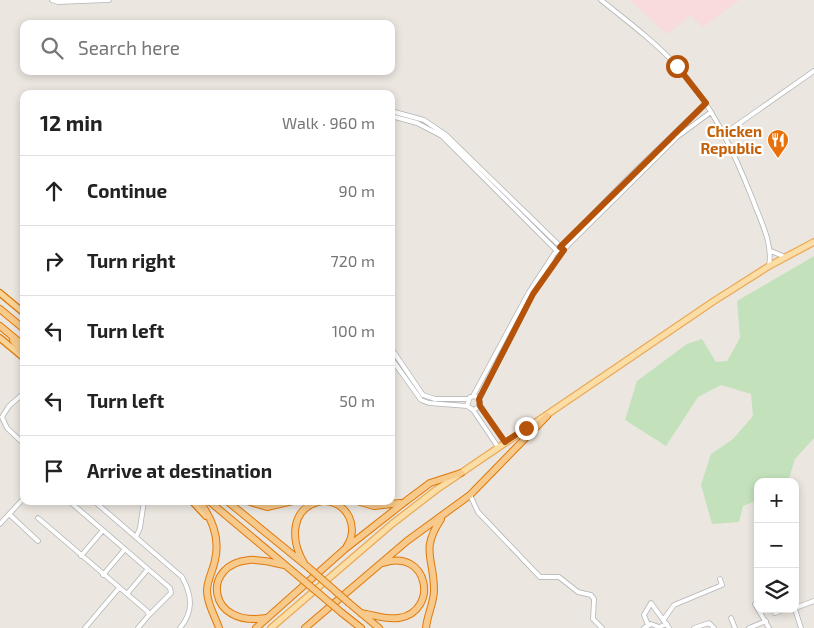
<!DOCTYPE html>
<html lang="en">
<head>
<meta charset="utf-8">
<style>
  :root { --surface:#fff; --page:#f6f6f6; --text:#222; --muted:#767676; --line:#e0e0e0 }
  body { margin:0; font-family:"Exo 2",sans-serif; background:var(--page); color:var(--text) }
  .controls { position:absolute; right:15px; bottom:15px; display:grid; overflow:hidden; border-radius:10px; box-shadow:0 2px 8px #0003 }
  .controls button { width:45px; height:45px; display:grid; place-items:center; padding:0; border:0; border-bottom:1px solid var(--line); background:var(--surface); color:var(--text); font:25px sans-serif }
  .stop { position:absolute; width:15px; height:15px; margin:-11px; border:4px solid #b45309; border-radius:50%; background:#fff }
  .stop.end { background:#b45309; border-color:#fff; box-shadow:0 1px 5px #0008 }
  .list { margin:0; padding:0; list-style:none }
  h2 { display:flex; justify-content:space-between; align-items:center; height:65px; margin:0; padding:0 20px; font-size:21px }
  h2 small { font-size:16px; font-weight:400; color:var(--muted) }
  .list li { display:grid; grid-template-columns:32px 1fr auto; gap:15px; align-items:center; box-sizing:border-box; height:70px; padding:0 20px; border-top:1px solid var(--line) }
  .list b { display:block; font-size:19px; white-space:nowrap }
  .list em { font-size:16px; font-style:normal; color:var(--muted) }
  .icon { flex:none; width:28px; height:28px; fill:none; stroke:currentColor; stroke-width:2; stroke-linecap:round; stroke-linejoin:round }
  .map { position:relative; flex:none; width:814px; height:628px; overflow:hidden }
  .search { position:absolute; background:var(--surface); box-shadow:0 2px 8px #0003; left:20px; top:20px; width:375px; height:55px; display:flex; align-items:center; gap:12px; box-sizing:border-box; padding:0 18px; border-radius:10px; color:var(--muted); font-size:19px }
  .panel { position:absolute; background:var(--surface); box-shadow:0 2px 8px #0003; left:20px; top:90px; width:375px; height:415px; border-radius:10px }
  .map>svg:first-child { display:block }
</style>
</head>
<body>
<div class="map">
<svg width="814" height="628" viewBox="0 0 814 628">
  <rect width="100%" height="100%" fill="#ebe6df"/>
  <path fill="#f9dadd" d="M630,0H739L703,27L691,15L667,34Z"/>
  <path fill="#c3e2bc" d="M814,256V438L795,459L788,482H758V500L743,506L739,522L712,524L701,485L711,454L733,439L753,416L751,394L721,385L698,397L666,446L625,420L637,381L687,344L702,339L716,362L727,361L740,338L737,301Z"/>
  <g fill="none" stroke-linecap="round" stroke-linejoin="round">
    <g stroke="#b0b4b7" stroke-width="5.5">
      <path id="minor" d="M52,0L58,2L109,0
        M601,0C627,21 654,41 676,65C712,104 734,152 753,200C761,222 773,243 769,266
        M391,111L424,120L446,135L561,247
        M391,116L417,123L442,136L557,251
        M724,134L814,71
        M771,251L785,257
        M391,348L423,395L435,399H468
        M391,358L421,400L429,403L467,406L473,410L479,407L480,401L475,396L470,397L467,406
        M24,393L9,406L2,417L7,428L24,444
        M473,396L529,292L554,254L629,177L706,103
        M479,399L533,294L551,265L569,244L677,137L711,112
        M480,406L505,442
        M473,410L498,447
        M470,495L478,512L540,577H559L578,592L591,595L594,599L593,619L602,628
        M69,501L170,588L171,593L149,615
        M94,501L182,577C192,595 194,611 180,628
        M9,514L38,541
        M38,518L147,611L149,615L138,628
        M0,524L24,498
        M136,537L140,528L144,501
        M81,556L103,530
        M103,575L125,549
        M127,594L148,569
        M755,604L758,609
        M795,608L814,601
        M758,609L769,628
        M773,609L775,613L786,609
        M795,609L801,628
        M731,618L735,628
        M664,619L674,605L722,585L720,579
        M648,625L644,615L651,603L669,628
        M85,628L119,588
        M644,628L651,624L659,627L667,624
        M694,628L709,623L714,628
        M749,628L766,621"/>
    </g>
    <g stroke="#eaa959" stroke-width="8">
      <path id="primary" d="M271,628L392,524L436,490L714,301L769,266L814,242"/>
    </g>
    <g stroke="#e0790b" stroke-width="8">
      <path id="trunk" d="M0,293L24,313
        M0,338L24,358
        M192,501L206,516"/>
    </g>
    <g stroke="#e0790b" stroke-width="8">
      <path id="motorway" d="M0,309L24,329
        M0,326L24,346
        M13,340L24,356
        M199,501C212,518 220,539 215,560C213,571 207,580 207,591C207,604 215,616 219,628
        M209,501L297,575
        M227,501L309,568
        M247,501L267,507L293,501
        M325,501C348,503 359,527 347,546
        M357,501L374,506L400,503
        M304,563C290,540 290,506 323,501
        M349,603L379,628
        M342,613L361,628
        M361,613C374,615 386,620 399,618C440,611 428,547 383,563
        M266,618C207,628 201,564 249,560C261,559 272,562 284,565
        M256,628L345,549L406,501L430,483L461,473
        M305,628L407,541L470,495L547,416
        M426,628C427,615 434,603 434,590C434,557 420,551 441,519"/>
    </g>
    <use href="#minor" stroke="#fff" stroke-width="4"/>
    <use href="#primary" stroke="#fbdea5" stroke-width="5.5"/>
    <use href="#trunk" stroke="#f9d498" stroke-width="5.5"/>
    <use href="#motorway" stroke="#f7c98a" stroke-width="6"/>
    <g stroke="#e0790b" stroke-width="8" stroke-linecap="butt">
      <path id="motorway-bridge" d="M309,568L349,603
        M297,575L342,613"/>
    </g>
    <use href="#motorway-bridge" stroke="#f7c98a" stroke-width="6"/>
  </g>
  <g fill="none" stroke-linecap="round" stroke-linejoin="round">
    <path stroke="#b45309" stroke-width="6" d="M526,428L505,442L480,406L479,399L533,294L564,250L560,247L706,103L677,66"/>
  </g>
  <defs>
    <g id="restaurant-pin" transform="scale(1.125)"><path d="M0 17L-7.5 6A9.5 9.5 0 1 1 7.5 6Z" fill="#e8710a" stroke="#fff"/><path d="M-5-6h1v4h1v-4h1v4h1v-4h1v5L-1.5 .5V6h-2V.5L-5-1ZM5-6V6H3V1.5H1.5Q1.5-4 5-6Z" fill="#fff"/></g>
  </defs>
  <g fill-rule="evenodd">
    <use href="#restaurant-pin" x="778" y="140"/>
  </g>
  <g text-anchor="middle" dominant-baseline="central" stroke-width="4.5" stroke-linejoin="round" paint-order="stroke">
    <g font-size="15" font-weight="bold" fill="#c56008" stroke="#fff" text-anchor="end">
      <text x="762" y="131">Chicken<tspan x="762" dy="17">Republic</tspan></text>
    </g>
  </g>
</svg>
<div class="controls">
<button>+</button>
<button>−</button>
<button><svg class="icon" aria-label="layers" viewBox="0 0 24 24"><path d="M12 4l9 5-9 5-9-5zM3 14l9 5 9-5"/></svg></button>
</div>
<div class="stop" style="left:677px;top:66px"></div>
<div class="stop end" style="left:526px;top:428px"></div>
<div class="search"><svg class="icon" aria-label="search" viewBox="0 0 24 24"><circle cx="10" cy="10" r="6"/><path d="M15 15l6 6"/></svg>Search here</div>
<section class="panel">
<h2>12 min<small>Walk · 960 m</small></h2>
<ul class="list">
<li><svg class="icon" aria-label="ahead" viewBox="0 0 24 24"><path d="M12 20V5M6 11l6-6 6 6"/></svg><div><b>Continue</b></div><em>90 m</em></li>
<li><svg class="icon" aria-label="right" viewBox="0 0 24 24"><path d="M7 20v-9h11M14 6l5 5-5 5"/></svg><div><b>Turn right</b></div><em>720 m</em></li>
<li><svg class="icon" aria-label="left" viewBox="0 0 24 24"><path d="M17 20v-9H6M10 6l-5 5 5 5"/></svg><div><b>Turn left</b></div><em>100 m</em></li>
<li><svg class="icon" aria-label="left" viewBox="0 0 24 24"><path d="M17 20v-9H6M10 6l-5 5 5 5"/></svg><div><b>Turn left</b></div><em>50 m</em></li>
<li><svg class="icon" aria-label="arrive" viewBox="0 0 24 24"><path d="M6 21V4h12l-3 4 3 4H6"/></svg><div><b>Arrive at destination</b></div></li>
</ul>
</section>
</div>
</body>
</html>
